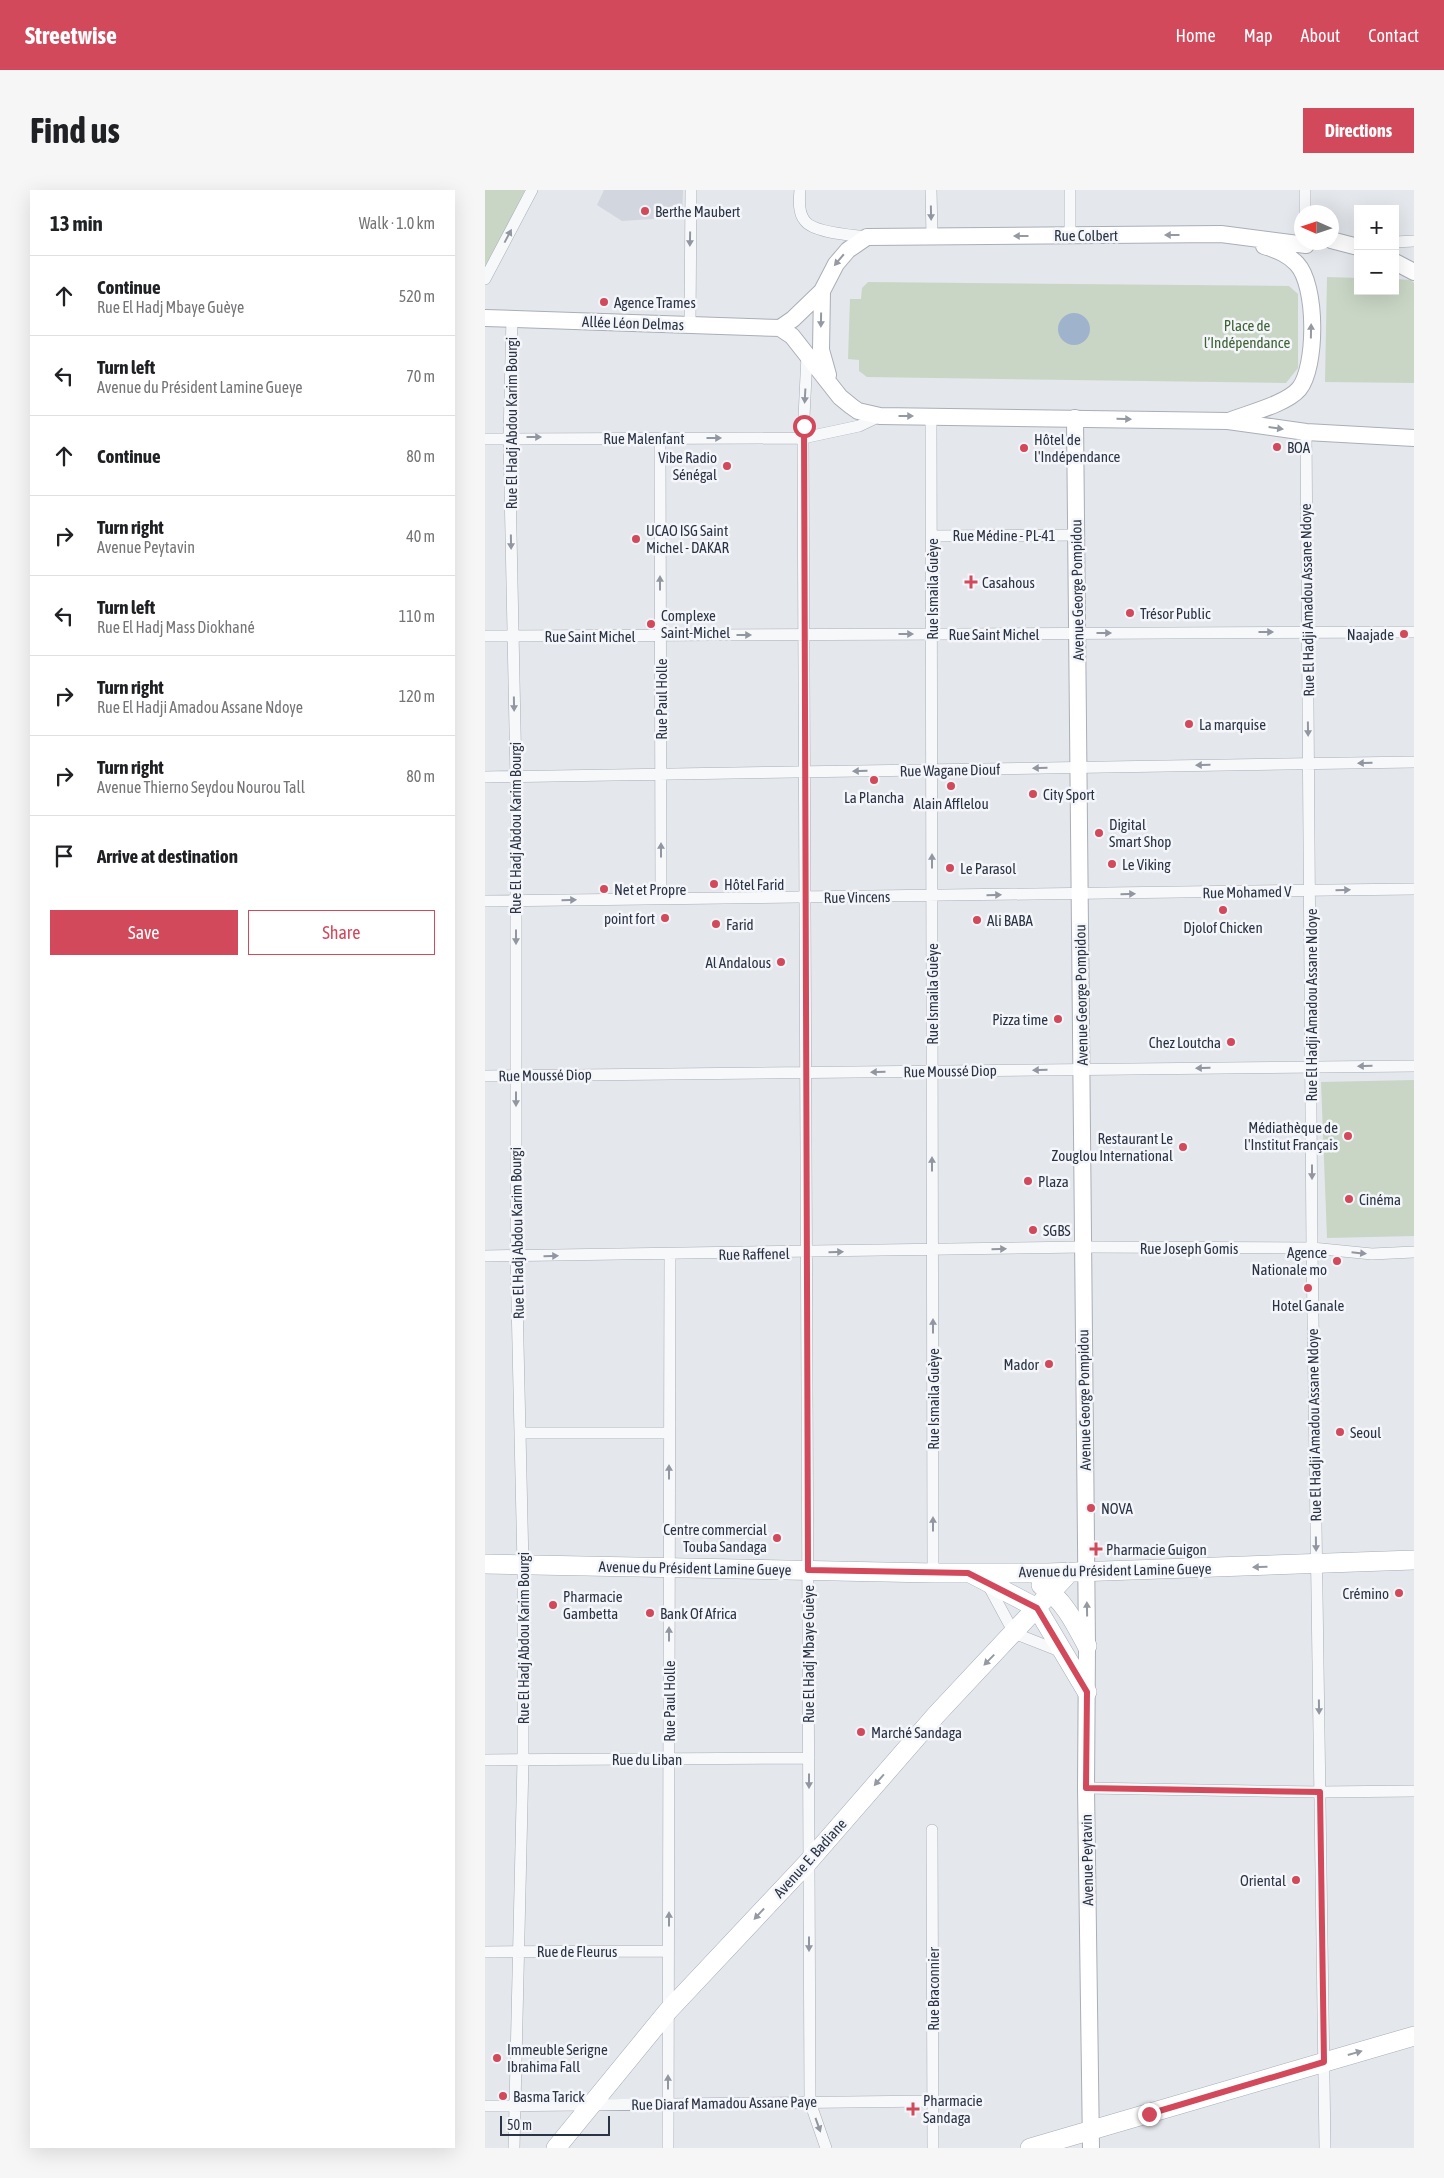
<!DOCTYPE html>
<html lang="en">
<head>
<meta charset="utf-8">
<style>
  :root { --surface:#fff; --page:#f6f6f6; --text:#202124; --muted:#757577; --line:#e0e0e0; --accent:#d1495b }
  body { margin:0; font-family:"Asap Condensed",sans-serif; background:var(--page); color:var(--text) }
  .controls { position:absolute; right:15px; top:15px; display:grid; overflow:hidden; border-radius:0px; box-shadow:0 5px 20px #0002 }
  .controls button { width:45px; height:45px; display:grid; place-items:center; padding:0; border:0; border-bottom:1px solid var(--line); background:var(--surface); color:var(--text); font:25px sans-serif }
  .compass { position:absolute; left:809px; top:15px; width:45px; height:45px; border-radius:50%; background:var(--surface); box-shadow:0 5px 20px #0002; rotate:273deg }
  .scale { position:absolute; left:15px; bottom:12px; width:110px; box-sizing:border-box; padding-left:5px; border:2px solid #2b3445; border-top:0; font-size:14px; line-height:18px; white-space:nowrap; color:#2b3445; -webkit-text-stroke:4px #f4f6f9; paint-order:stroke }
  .stop { position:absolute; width:15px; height:15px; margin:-11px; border:4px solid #d1495b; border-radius:50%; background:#fff }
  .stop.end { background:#d1495b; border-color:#fff; box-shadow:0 1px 5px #0008 }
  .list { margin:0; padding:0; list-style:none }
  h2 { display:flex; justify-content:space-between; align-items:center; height:65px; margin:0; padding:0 20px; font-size:21px }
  h2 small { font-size:16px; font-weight:400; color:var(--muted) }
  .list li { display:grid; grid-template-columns:32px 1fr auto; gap:15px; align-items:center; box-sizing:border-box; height:80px; padding:0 20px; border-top:1px solid var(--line) }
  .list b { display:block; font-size:19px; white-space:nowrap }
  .list p { margin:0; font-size:16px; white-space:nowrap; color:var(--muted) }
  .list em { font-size:16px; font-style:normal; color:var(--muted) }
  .actions { display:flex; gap:10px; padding:15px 20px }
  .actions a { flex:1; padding:11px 0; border:1px solid var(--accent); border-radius:0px; text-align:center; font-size:18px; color:var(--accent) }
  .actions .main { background:var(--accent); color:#fff }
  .icon { flex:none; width:28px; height:28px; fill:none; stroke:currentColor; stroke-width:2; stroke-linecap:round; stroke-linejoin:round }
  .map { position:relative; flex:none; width:929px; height:1958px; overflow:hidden; border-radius:0px }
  header { display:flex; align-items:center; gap:30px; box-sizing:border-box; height:70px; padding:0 25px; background:var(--accent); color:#fff }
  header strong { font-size:24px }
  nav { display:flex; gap:28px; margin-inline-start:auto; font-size:18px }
  .intro { display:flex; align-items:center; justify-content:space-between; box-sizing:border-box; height:120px; padding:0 30px }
  h1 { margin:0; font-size:35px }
  .button { padding:12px 22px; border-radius:0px; background:var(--accent); color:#fff; font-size:18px; font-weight:700 }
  main { display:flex; gap:30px; padding:0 30px }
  aside { flex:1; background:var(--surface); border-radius:0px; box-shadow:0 5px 20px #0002 }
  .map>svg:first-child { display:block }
</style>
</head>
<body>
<header>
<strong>Streetwise</strong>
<nav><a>Home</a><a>Map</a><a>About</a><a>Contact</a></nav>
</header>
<div class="intro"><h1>Find us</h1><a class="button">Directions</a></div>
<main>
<aside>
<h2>13 min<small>Walk · 1.0 km</small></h2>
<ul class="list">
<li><svg class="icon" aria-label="ahead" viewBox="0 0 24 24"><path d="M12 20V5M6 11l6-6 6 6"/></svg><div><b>Continue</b><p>Rue El Hadj Mbaye Guèye</p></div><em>520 m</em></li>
<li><svg class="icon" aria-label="left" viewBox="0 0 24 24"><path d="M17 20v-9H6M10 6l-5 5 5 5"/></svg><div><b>Turn left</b><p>Avenue du Président Lamine Gueye</p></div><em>70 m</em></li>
<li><svg class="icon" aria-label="ahead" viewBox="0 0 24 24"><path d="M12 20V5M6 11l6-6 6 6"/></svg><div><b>Continue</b></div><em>80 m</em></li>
<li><svg class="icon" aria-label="right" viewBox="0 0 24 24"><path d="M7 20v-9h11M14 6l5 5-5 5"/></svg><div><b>Turn right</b><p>Avenue Peytavin</p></div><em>40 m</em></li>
<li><svg class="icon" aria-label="left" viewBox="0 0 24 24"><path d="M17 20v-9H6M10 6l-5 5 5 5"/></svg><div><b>Turn left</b><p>Rue El Hadj Mass Diokhané</p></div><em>110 m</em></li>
<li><svg class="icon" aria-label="right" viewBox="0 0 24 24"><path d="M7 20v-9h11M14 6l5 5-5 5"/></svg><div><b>Turn right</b><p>Rue El Hadji Amadou Assane Ndoye</p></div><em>120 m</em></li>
<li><svg class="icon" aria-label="right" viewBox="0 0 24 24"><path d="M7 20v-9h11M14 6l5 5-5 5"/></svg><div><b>Turn right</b><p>Avenue Thierno Seydou Nourou Tall</p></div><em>80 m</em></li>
<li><svg class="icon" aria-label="arrive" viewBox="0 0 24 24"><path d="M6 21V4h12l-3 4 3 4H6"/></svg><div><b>Arrive at destination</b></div></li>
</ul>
<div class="actions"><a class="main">Save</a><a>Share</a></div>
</aside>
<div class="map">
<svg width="929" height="1958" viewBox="0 0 929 1958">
  <rect width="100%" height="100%" fill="#e4e7ec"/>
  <path fill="#d2d6de" d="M119,0H198L197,27L137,31L112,15Z"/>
  <path fill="#c9d6c5" d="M0,0H40L0,80Z
    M842,87L873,88V101H910V89L926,90L929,93V193L840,192Z
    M383,92L804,96L813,104V178L801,193L382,187L374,181V170L363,169L365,109H376L377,98Z
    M929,890V1046L842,1048L836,892Z"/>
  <path fill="#9fb4cc" d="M573 139a16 16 0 1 1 32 0a16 16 0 1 1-32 0Z"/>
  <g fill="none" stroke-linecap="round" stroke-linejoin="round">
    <g stroke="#a9aeb7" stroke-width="12">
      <path id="street" d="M315,0C314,10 313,23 320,31C329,43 367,45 382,47
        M446,0L447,46
        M585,0V45
        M820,0V22
        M910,52L929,51
        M0,89L47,0
        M27,128L24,247L31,587V1066L38,1375V1570L29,1958
        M205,135L206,0
        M322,165L318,248L325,1912L341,1958
        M446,226L448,1383
        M821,242L827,1058L840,1958
        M175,248L176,709
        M0,249L318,248L374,236L395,226
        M447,346L591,345
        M0,446L929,442
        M0,587L929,572
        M0,711L929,699
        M0,886L929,876
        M0,1066L598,1057L827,1058L887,1064L929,1062
        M36,1243H184
        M502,1393L529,1443L577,1462
        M0,1570L324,1568
        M601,1598L835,1602L929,1601
        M447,1640L448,1958
        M0,1762L183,1761
        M0,1916L448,1911
        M183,1958L185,1064"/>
    </g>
    <g stroke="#a9aeb7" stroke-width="18">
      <path id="secondary" d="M846,50L873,57
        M910,72L929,82
        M0,128L295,138
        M295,138L307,146L355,207L366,216L373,221L395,226L743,231L821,242L929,248
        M295,138L308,129L337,101
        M343,185L336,160L337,101L351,74L363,60L382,47L736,44L821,55L823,52
        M590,228L602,1456L601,1598L606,1958
        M744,231C764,223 801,214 814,199C832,177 832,95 812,74C803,64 792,60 779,56"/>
    </g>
    <g stroke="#a3abb8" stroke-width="20">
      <path id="primary" d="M0,1374L448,1383H563L929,1370
        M487,1384L552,1418L602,1502
        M556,1395C579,1410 590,1433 602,1456
        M71,1958L183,1821L324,1671L451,1525L584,1383
        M545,1958L929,1846"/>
    </g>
    <use href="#street" stroke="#f7f8fa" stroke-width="11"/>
    <use href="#secondary" stroke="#fff" stroke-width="16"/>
    <use href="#primary" stroke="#fff" stroke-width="19"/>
  </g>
  <defs><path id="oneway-solid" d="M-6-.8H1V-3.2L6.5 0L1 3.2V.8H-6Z" transform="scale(1.25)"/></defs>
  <g fill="#9196a0">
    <use href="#oneway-solid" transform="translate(446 23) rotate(89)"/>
    <use href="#oneway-solid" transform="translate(23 46) rotate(-62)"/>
    <use href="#oneway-solid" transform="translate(205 49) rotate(91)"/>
    <use href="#oneway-solid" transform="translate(320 206) rotate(93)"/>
    <use href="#oneway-solid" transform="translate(49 247)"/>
    <use href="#oneway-solid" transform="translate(229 248)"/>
    <use href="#oneway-solid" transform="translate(26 352) rotate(89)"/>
    <use href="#oneway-solid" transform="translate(175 393) rotate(-90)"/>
    <use href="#oneway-solid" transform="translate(781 442)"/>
    <use href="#oneway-solid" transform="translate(619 443)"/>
    <use href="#oneway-solid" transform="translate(421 444)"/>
    <use href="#oneway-solid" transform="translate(259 445)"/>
    <use href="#oneway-solid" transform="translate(29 514) rotate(89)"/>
    <use href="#oneway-solid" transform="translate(823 539) rotate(89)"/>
    <use href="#oneway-solid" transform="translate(880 573) rotate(179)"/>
    <use href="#oneway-solid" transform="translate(718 575) rotate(179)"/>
    <use href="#oneway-solid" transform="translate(555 578) rotate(179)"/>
    <use href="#oneway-solid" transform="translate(375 581) rotate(179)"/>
    <use href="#oneway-solid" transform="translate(176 660) rotate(-90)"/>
    <use href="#oneway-solid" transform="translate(447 671) rotate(-90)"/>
    <use href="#oneway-solid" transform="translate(858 700) rotate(-1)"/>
    <use href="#oneway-solid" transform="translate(643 704) rotate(-1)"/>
    <use href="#oneway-solid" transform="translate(509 705) rotate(-1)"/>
    <use href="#oneway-solid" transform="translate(84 710) rotate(-1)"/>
    <use href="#oneway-solid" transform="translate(31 747) rotate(90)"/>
    <use href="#oneway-solid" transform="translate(880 876) rotate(179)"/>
    <use href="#oneway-solid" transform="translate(718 878) rotate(179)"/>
    <use href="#oneway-solid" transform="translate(555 880) rotate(179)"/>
    <use href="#oneway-solid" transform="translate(393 882) rotate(179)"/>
    <use href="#oneway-solid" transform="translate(31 909) rotate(90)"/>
    <use href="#oneway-solid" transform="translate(447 974) rotate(-90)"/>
    <use href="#oneway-solid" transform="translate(827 982) rotate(90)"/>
    <use href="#oneway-solid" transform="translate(514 1059) rotate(-1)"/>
    <use href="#oneway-solid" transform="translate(351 1062) rotate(-1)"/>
    <use href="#oneway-solid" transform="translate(874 1063) rotate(6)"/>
    <use href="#oneway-solid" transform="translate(66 1066) rotate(-1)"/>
    <use href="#oneway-solid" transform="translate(448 1136) rotate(-90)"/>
    <use href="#oneway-solid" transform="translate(184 1282) rotate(-90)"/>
    <use href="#oneway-solid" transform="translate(448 1334) rotate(-90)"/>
    <use href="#oneway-solid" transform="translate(831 1354) rotate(89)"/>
    <use href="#oneway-solid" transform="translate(184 1444) rotate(-90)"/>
    <use href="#oneway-solid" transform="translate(834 1517) rotate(89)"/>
    <use href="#oneway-solid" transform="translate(324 1591) rotate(90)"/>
    <use href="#oneway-solid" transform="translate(184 1729) rotate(-90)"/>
    <use href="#oneway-solid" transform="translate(324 1754) rotate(90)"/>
    <use href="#oneway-solid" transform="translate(183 1892) rotate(-90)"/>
    <use href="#oneway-solid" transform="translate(333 1935) rotate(70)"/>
  </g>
  <g fill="#959aa2">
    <use href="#oneway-solid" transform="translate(687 45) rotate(180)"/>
    <use href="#oneway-solid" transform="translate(536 46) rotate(180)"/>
    <use href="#oneway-solid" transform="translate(354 70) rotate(130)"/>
    <use href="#oneway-solid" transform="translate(336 130) rotate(91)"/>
    <use href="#oneway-solid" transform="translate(826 141) rotate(-89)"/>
    <use href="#oneway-solid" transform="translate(421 226)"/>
    <use href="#oneway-solid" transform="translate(639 229) rotate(1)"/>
    <use href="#oneway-solid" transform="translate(791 238) rotate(8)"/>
    <use href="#oneway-solid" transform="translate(775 1377) rotate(178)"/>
    <use href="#oneway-solid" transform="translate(602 1419) rotate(-91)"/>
    <use href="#oneway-solid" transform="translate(504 1470) rotate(134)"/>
    <use href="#oneway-solid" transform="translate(394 1590) rotate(131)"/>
    <use href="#oneway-solid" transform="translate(274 1724) rotate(133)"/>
    <use href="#oneway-solid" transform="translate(870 1863) rotate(-16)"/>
  </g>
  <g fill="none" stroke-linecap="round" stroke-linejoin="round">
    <path stroke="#d1495b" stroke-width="6" d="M319,236L323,1380L483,1383L552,1418L602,1502L601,1598L835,1602L839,1872L664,1924"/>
  </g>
  <g fill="#d1495b" stroke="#f4f6f9" stroke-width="2">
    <circle cx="160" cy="21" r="5"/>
    <circle cx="119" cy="112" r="5"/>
    <circle cx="792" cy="257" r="5"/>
    <circle cx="539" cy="258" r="5"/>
    <circle cx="242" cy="276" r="5"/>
    <circle cx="151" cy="349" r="5"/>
    <path d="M483.5 384.5h5v5h5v5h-5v5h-5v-5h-5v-5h5z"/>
    <circle cx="645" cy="423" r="5"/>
    <circle cx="166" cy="434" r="5"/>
    <circle cx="919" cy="444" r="5"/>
    <circle cx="704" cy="534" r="5"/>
    <circle cx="389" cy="590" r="5"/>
    <circle cx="466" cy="596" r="5"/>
    <circle cx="548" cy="604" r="5"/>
    <circle cx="614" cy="643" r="5"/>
    <circle cx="627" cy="674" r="5"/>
    <circle cx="465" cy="678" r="5"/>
    <circle cx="229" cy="694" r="5"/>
    <circle cx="119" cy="699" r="5"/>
    <circle cx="738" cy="720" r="5"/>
    <circle cx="180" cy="728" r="5"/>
    <circle cx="492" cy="730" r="5"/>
    <circle cx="231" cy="734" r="5"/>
    <circle cx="296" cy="772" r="5"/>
    <circle cx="573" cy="829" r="5"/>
    <circle cx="746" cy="852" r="5"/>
    <circle cx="863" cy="946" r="5"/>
    <circle cx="698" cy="957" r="5"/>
    <circle cx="543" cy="991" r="5"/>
    <circle cx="864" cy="1009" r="5"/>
    <circle cx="548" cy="1040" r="5"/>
    <circle cx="852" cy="1071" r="5"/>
    <circle cx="823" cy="1098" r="5"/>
    <circle cx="564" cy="1174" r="5"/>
    <circle cx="855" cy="1242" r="5"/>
    <circle cx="606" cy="1318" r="5"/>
    <circle cx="292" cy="1348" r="5"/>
    <path d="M608.5 1351.5h5v5h5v5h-5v5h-5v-5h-5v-5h5z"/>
    <circle cx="914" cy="1403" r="5"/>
    <circle cx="68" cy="1415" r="5"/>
    <circle cx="165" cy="1423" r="5"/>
    <circle cx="376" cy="1542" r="5"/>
    <circle cx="811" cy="1690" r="5"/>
    <circle cx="12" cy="1868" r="5"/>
    <circle cx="18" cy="1906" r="5"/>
    <path d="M425.5 1911.5h5v5h5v5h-5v5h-5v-5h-5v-5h5z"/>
  </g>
  <g text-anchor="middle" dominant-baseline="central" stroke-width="5" stroke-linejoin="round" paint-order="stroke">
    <g font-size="15" fill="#2b3445" stroke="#f4f6f9" text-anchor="start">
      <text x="170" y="21">Berthe Maubert</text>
      <text x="129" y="112">Agence Trames</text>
      <text x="549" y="249">Hôtel de<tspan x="549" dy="17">l'Indépendance</tspan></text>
      <text x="802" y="257">BOA</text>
      <text x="232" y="267" text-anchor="end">Vibe Radio<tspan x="232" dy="17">Sénégal</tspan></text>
      <text x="161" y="340">UCAO ISG Saint<tspan x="161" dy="17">Michel - DAKAR</tspan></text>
      <text x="497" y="392">Casahous</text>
      <text x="655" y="423">Trésor Public</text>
      <text x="176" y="425">Complexe<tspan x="176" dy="17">Saint-Michel</tspan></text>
      <text x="909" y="444" text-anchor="end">Naajade</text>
      <text x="714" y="534">La marquise</text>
      <text x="558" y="604">City Sport</text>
      <text x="389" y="607" text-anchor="middle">La Plancha</text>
      <text x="466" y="613" text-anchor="middle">Alain Afflelou</text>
      <text x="624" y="634">Digital<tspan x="624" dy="17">Smart Shop</tspan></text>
      <text x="637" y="674">Le Viking</text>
      <text x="475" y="678">Le Parasol</text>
      <text x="239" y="694">Hôtel Farid</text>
      <text x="129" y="699">Net et Propre</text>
      <text x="170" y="728" text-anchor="end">point fort</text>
      <text x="502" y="730">Ali BABA</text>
      <text x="241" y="734">Farid</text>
      <text x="738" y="737" text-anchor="middle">Djolof Chicken</text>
      <text x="286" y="772" text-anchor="end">Al Andalous</text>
      <text x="563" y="829" text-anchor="end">Pizza time</text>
      <text x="736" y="852" text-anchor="end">Chez Loutcha</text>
      <text x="853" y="937" text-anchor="end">Médiathèque de<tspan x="853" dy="17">l'Institut Français</tspan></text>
      <text x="688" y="948" text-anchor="end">Restaurant Le<tspan x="688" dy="17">Zouglou International</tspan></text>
      <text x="553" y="991">Plaza</text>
      <text x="874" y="1009">Cinéma</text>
      <text x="558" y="1040">SGBS</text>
      <text x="842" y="1062" text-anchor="end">Agence<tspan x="842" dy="17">Nationale mo</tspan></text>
      <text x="823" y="1115" text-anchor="middle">Hotel Ganale</text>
      <text x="554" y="1174" text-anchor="end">Mador</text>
      <text x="865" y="1242">Seoul</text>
      <text x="616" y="1318">NOVA</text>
      <text x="282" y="1339" text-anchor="end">Centre commercial<tspan x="282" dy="17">Touba Sandaga</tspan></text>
      <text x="621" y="1359">Pharmacie Guigon</text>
      <text x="904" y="1403" text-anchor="end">Crémino</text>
      <text x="78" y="1406">Pharmacie<tspan x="78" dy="17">Gambetta</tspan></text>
      <text x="175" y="1423">Bank Of Africa</text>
      <text x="386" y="1542">Marché Sandaga</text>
      <text x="801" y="1690" text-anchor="end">Oriental</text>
      <text x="22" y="1859">Immeuble Serigne<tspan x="22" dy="17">Ibrahima Fall</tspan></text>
      <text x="28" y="1906">Basma Tarick</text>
      <text x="438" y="1910">Pharmacie<tspan x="438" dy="17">Sandaga</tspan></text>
    </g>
    <g font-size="15" fill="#2b3445" stroke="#f4f6f9">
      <text x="601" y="45">Rue Colbert</text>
      <text transform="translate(148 133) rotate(2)">Allée Léon Delmas</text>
      <text transform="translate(26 233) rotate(-90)">Rue El Hadj Abdou Karim Bourgi</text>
      <text x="159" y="248">Rue Malenfant</text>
      <text x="519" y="345">Rue Médine - PL-41</text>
      <text transform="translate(447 399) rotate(-90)">Rue Ismaila Guèye</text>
      <text transform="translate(592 400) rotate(-91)">Avenue George Pompidou</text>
      <text transform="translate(822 410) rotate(-91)">Rue El Hadji Amadou Assane Ndoye</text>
      <text x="509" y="444">Rue Saint Michel</text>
      <text x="105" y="446">Rue Saint Michel</text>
      <text transform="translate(176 509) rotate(-90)">Rue Paul Holle</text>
      <text transform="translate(465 580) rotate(-1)">Rue Wagane Diouf</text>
      <text transform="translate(30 638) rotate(-90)">Rue El Hadj Abdou Karim Bourgi</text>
      <text transform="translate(762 702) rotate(-1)">Rue Mohamed V</text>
      <text transform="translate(372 707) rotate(-1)">Rue Vincens</text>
      <text transform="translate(447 804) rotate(-90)">Rue Ismaila Guèye</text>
      <text transform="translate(596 805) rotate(-91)">Avenue George Pompidou</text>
      <text transform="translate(826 815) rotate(-90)">Rue El Hadji Amadou Assane Ndoye</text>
      <text transform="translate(465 881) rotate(-1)">Rue Moussé Diop</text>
      <text transform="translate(60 885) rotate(-1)">Rue Moussé Diop</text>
      <text transform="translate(32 1043) rotate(-91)">Rue El Hadj Abdou Karim Bourgi</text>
      <text x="704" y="1058">Rue Joseph Gomis</text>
      <text transform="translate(269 1064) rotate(-1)">Rue Raffenel</text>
      <text transform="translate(448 1209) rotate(-90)">Rue Ismaila Guèye</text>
      <text transform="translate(599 1210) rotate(-91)">Avenue George Pompidou</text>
      <text transform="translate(829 1235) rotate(-91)">Rue El Hadji Amadou Assane Ndoye</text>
      <text transform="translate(210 1378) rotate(1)">Avenue du Président Lamine Gueye</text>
      <text transform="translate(630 1380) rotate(-1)">Avenue du Président Lamine Gueye</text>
      <text transform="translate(38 1448) rotate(-90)">Rue El Hadj Abdou Karim Bourgi</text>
      <text transform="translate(323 1464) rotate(-90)">Rue El Hadj Mbaye Guèye</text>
      <text transform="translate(184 1511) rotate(-90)">Rue Paul Holle</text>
      <text x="162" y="1569">Rue du Liban</text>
      <text transform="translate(325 1668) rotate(-48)">Avenue E. Badiane</text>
      <text transform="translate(602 1670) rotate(-91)">Avenue Peytavin</text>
      <text x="92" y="1761">Rue de Fleurus</text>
      <text transform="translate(448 1799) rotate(-90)">Rue Braconnier</text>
      <text transform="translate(239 1913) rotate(-1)">Rue Diaraf Mamadou Assane Paye</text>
    </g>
    <g font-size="15" fill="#3f6138" stroke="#f4f6f9">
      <text x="762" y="135">Place de<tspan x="762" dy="17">l’Indépendance</tspan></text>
    </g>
  </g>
</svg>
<div class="controls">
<button>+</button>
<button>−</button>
</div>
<svg class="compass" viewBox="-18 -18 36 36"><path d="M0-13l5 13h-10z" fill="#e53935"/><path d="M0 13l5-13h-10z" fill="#757577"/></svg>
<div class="scale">50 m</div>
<div class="stop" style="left:319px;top:236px"></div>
<div class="stop end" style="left:664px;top:1924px"></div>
</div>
</main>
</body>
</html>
